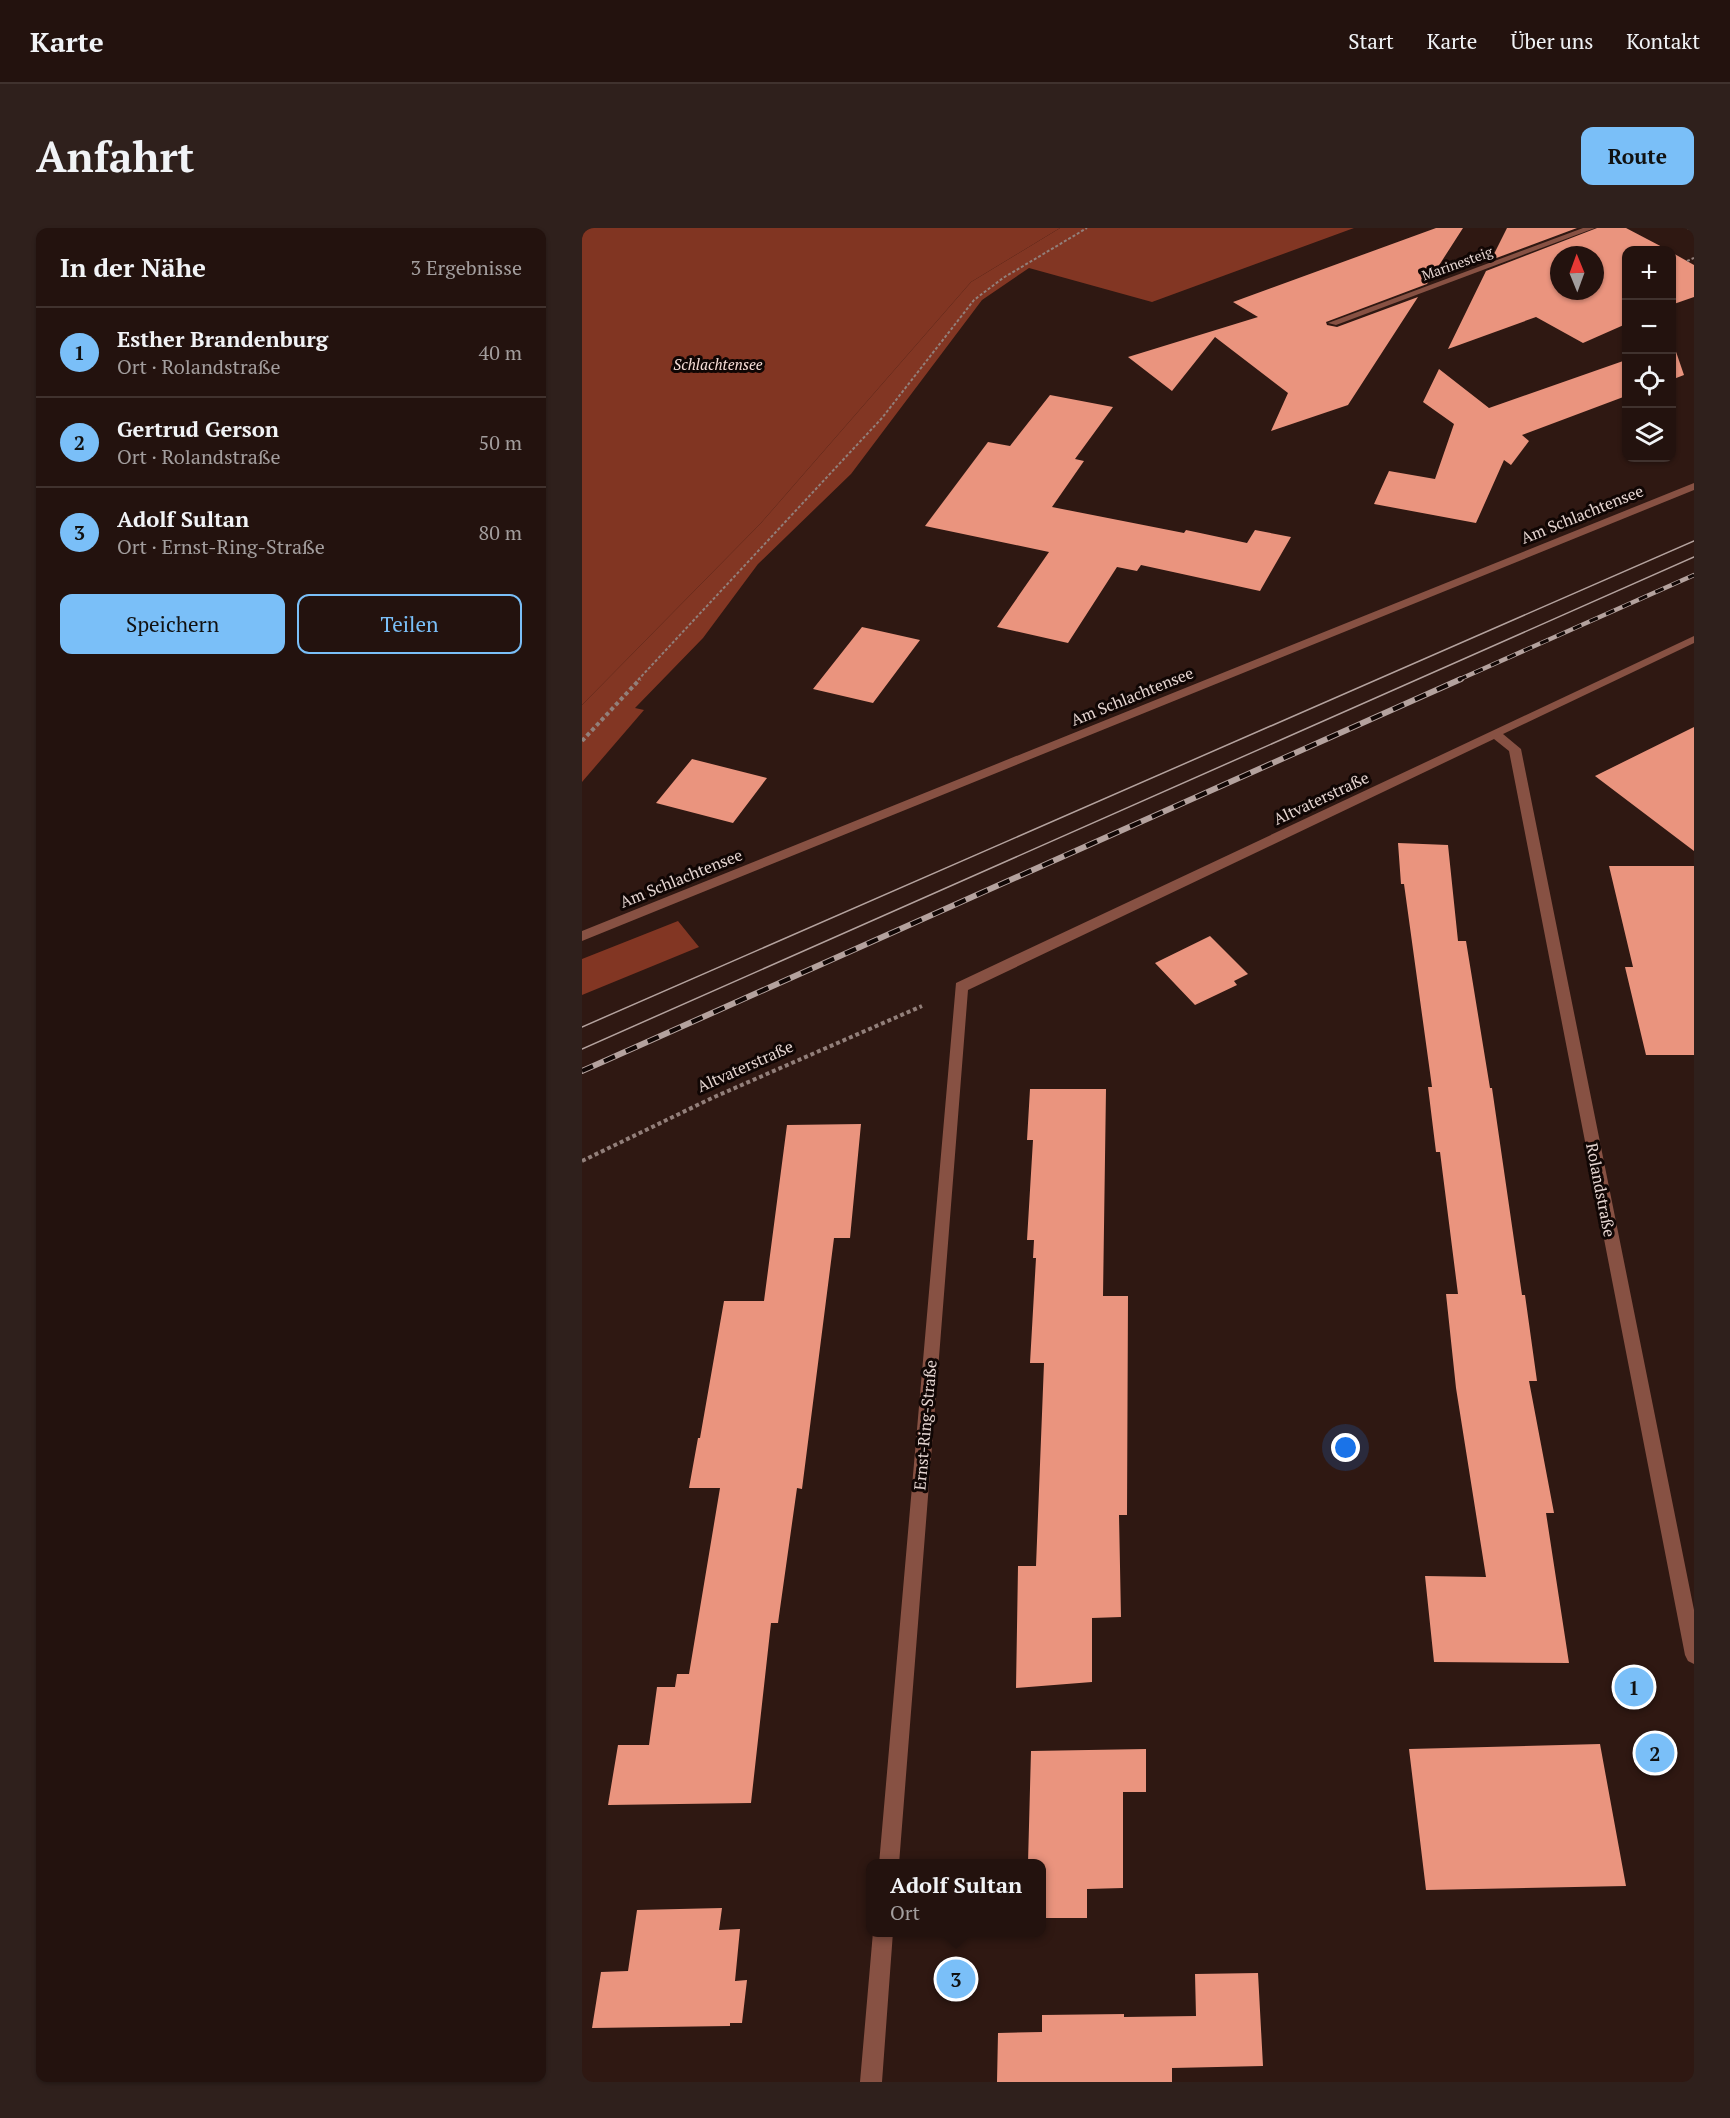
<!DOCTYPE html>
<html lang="de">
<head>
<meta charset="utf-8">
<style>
  :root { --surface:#23120e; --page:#2f201c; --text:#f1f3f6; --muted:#a39e9e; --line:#40322e; --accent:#7abff8 }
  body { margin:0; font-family:"PT Serif",serif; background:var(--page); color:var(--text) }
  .controls { position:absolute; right:18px; top:18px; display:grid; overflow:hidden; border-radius:12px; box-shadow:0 2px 4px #0004 }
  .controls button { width:54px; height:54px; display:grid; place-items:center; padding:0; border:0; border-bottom:2px solid var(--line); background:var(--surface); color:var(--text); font:30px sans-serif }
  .compass { position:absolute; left:968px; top:18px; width:54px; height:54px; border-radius:50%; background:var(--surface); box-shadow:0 2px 4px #0004; rotate:359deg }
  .you { position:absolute; left:764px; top:1220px; width:21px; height:21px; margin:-15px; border:4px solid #fff; border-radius:50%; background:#1a73e8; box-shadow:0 0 0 9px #1a73e833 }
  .badge { display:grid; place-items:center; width:39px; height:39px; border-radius:50%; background:var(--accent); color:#111; font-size:20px; font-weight:700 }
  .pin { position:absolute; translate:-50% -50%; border:3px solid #fff; box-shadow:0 2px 6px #0006 }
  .popup { position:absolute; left:284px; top:1631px; width:180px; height:78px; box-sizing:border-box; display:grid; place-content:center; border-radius:12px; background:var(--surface); filter:drop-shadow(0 2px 4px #0005); font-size:20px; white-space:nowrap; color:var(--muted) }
  .popup b { font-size:22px; color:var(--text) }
  .popup::after { content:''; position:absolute; left:50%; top:100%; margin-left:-12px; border:12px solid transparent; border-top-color:var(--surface) }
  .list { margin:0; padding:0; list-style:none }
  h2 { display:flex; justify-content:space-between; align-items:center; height:78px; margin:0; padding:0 24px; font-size:26px }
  h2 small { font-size:20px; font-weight:400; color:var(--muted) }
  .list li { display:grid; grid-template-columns:39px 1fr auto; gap:18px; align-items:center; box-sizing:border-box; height:90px; padding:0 24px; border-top:2px solid var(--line) }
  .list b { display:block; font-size:22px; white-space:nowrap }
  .list p { margin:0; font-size:20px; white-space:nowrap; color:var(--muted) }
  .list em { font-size:20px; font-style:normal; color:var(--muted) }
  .actions { display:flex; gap:12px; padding:18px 24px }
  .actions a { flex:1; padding:14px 0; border:2px solid var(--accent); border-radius:12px; text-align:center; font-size:21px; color:var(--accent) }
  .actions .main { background:var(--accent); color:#111 }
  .icon { flex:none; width:33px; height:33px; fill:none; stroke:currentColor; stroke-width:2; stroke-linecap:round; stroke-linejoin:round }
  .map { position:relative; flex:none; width:1112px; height:1854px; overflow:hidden; border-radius:12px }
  header { display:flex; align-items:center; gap:36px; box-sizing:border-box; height:84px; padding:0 30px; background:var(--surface); border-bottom:2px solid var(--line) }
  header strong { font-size:28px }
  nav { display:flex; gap:33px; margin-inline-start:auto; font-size:21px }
  .intro { display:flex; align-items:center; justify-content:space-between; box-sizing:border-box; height:144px; padding:0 36px }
  h1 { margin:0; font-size:42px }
  .button { padding:15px 27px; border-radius:12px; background:var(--accent); color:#111; font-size:21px; font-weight:700 }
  main { display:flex; gap:36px; padding:0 36px }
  aside { flex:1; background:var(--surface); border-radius:12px; box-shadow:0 2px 4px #0004 }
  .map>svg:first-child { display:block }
</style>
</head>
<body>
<header>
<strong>Karte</strong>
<nav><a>Start</a><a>Karte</a><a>Über uns</a><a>Kontakt</a></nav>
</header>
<div class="intro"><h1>Anfahrt</h1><a class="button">Route</a></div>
<main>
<aside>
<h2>In der Nähe<small>3 Ergebnisse</small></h2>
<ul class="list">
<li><span class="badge">1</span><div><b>Esther Brandenburg</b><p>Ort · Rolandstraße</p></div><em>40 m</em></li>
<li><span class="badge">2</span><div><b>Gertrud Gerson</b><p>Ort · Rolandstraße</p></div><em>50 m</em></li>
<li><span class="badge">3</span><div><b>Adolf Sultan</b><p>Ort · Ernst-Ring-Straße</p></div><em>80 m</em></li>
</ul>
<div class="actions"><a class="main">Speichern</a><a>Teilen</a></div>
</aside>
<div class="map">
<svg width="1112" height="1854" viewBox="0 0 1112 1854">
  <rect width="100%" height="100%" fill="#2f1812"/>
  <path fill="#823623" d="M478,0H772L570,74L447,40L400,72L269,246L176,336L121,410L53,480L62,482L0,554V477L179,295L389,54Z
    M96,693L117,719L0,767V731Z"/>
  <path fill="#813522" d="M0,0H478L389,54L179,295L0,477Z"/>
  <path fill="#ea947e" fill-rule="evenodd" d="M854,0H881L845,56L744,94L745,97L755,99L836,69L766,177L689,203L706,165L633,109L590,163L546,129L676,89L651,74Z
    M925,0H995L909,32Z
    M1015,0H1044L1086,22H1044V96L1001,115L954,89L866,121L904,43ZM977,27H1013V63H977Z
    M1089,24L1112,37V69L1089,77Z
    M1091,115L1102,147L1089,152V116Z
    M1044,132V168L940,207L947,213L929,237L922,232L894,295L792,276L807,243L853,251L872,196L841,174L857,141L907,180Z
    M468,167L531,179L493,231L502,233L470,279L602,305L604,302L665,315L673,302L709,309L678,363L559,337L555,343L535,339L486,415L415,399L467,324L343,298L406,214L428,218Z
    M280,399L338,412L291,475L231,461Z
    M1112,499V623L1013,548Z
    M110,531L185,550L151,595L74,575Z
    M816,615L866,617L876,713H884L908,860H910L940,1067H943L955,1153H947L972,1285H964L987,1435L852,1434L843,1348L904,1349L874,1160L864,1066H876L858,924H854L846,859H850L822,656H819Z
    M1027,638H1112V827H1064L1043,739H1051Z
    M628,708L666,746L652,753L655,757L613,777L573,735Z
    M448,861H524L521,1068H546L545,1287H537L539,1389L510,1390V1454L434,1460L436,1338H454L462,1135H448L454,1030H451L452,1012H445L451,912H445Z
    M279,896L268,1010H252L220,1261L215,1260L196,1395H189L169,1575L26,1577L36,1517H67L75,1459H93L95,1446H107L138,1260H107L116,1210H118L142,1073H182L205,897Z
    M1018,1516L1044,1658L844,1662L827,1521Z
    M564,1521V1564H541V1660L505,1661V1690H459V1635H446L449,1523Z
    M140,1680L137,1702L158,1701L153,1753L165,1752L160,1795H148V1798L10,1800L19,1744L46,1743L55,1682Z
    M676,1745L681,1838L590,1840V1854H415L416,1805L460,1804V1787L542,1786V1789L614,1788L613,1746Z"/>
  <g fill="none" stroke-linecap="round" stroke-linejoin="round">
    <path stroke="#927f7a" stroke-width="2" stroke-dasharray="3 2" stroke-linecap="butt" d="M1105,0L1112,2
      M1105,33L1112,30
      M56,452L300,190L392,72L421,50L505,0"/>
    <path stroke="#927f7a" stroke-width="4" stroke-dasharray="4 3" stroke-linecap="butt" d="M0,513L58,451
      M0,933L130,870L340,778"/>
    <path fill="#875143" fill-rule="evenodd" d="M1001,0H1013L754,97L746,95Z
      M1112,255V262L0,713V703Z
      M1112,408V415L921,506L939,521L1112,1382V1436L1106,1433L1103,1427L927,523L912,511L386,762L317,1636H297L374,755Z
      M291,1704H311L300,1854H278Z"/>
    <path stroke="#b4a29e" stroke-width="1.5" d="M0,799L1112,313
      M0,821L1112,329"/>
    <g stroke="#b4a29e" stroke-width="4.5">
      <path id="rail-far1" d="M876,452L1112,347"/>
    </g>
    <g stroke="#b4a29e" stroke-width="6">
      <path id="rail" d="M0,843L879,451"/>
    </g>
    <use href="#rail-far1" stroke="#100604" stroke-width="3" stroke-dasharray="9" stroke-linecap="butt"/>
    <use href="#rail" stroke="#100604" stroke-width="4" stroke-dasharray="12" stroke-linecap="butt"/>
  </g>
  <g text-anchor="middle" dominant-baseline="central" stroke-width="6" stroke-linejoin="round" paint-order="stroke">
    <g font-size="14" fill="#e6d6d2" stroke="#100604">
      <text transform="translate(875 35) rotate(-20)">Marinesteig</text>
    </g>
    <g font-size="15" font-style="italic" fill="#f6ded8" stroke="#100604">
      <text x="136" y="136">Schlachtensee</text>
    </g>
    <g font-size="16" fill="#e6d6d2" stroke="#100604">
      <text transform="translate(1000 286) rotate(-22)">Am Schlachtensee</text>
      <text transform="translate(550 468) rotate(-22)">Am Schlachtensee</text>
      <text transform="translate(739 570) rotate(-25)">Altvaterstraße</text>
      <text transform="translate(99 650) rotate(-22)">Am Schlachtensee</text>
      <text transform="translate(163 838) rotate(-24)">Altvaterstraße</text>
      <text transform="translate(1019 962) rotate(79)">Rolandstraße</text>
      <text transform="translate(343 1197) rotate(-85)">Ernst-Ring-Straße</text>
    </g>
  </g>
</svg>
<div class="controls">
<button>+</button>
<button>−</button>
<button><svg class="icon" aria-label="locate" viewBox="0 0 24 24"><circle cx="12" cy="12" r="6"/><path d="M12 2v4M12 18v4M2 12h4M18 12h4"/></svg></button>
<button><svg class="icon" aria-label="layers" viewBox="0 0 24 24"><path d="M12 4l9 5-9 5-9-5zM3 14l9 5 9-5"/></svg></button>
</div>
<svg class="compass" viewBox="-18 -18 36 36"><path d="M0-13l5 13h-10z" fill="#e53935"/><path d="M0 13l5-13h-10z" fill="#a39e9e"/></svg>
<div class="you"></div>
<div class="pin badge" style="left:1052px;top:1459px">1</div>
<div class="pin badge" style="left:1073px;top:1525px">2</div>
<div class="pin badge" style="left:374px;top:1751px">3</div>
<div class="popup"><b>Adolf Sultan</b>Ort</div>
</div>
</main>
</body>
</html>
